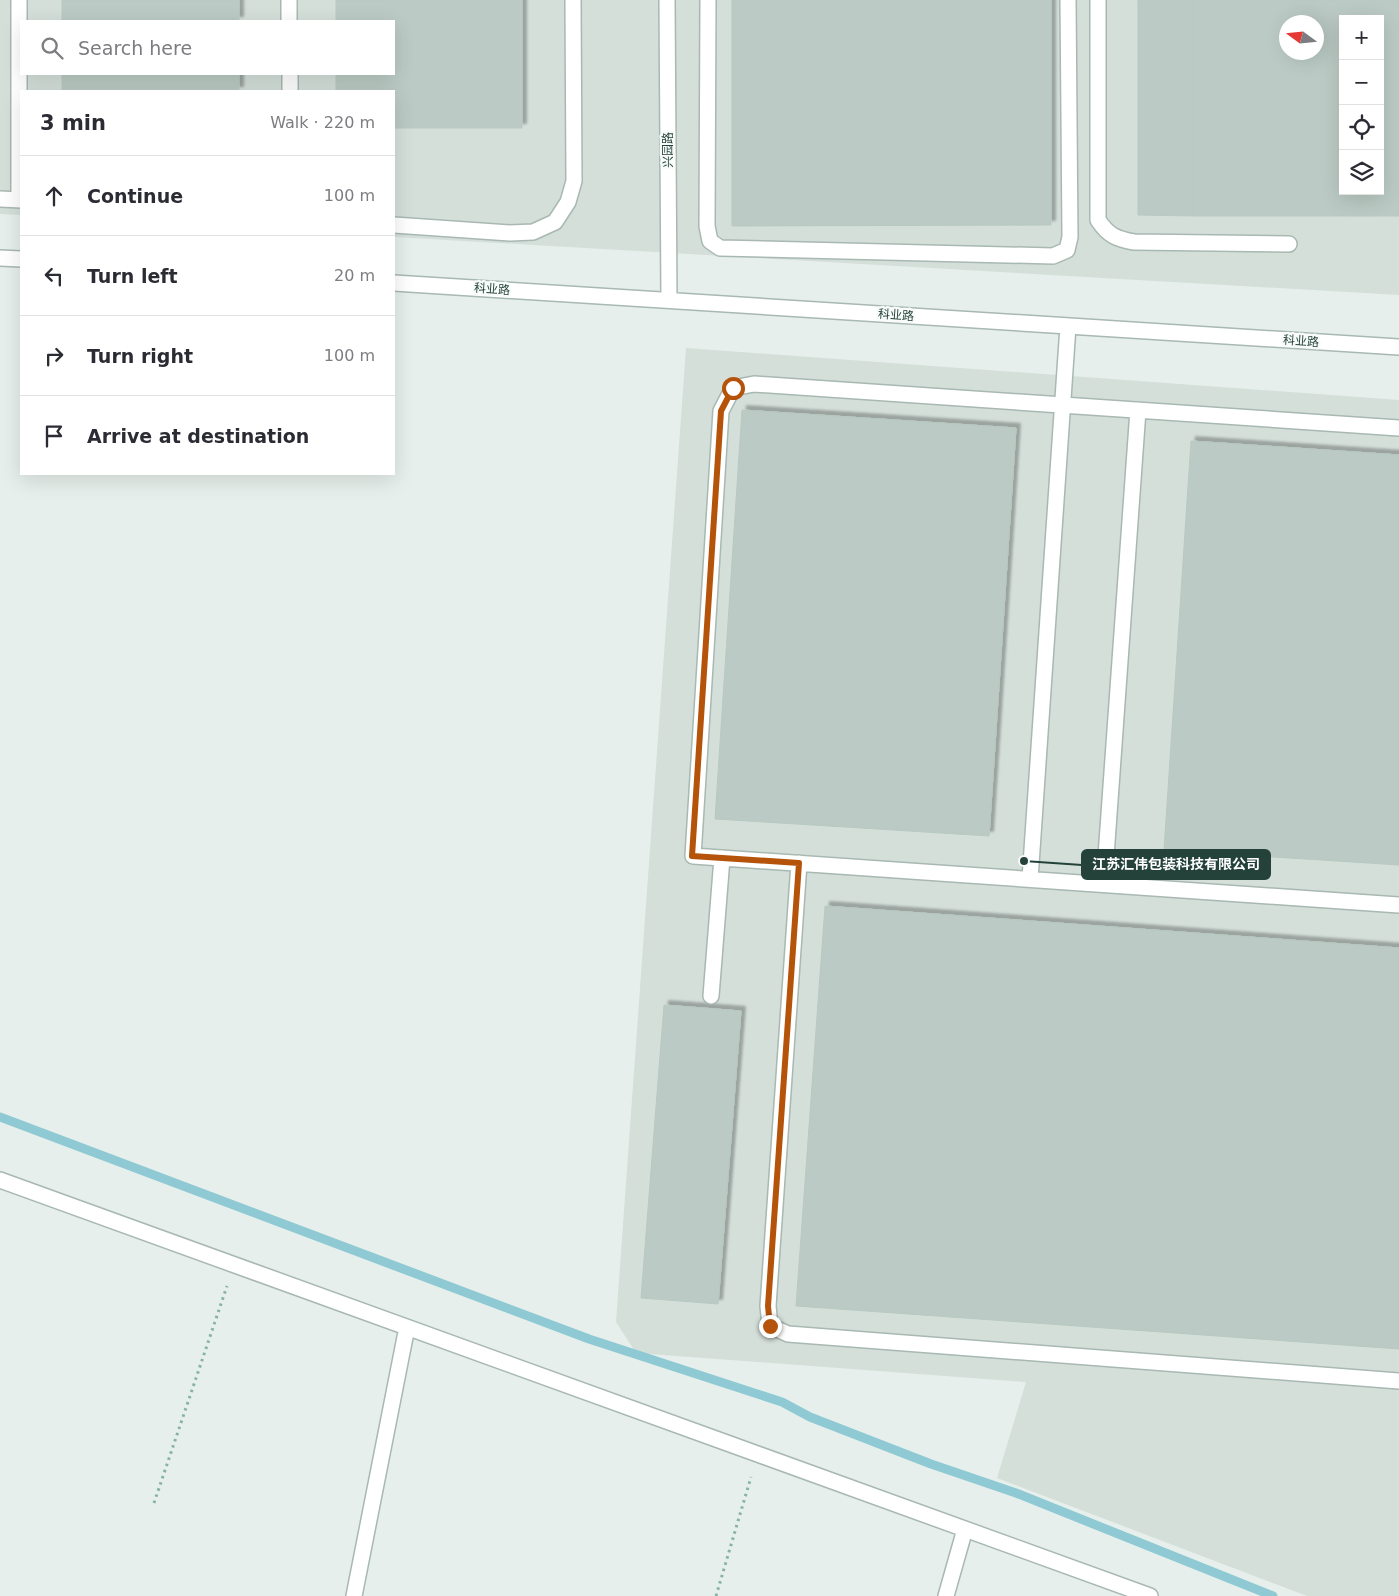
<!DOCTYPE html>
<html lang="en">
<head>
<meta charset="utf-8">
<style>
  :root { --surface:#fff; --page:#f7f7f7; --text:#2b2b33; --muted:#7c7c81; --line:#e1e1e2 }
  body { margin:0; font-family:"DejaVu Sans","Noto Sans SC",sans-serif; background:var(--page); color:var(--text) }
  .controls { position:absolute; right:15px; top:15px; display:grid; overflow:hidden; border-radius:0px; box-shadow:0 5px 20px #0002 }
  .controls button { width:45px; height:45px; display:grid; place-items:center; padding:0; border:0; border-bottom:1px solid var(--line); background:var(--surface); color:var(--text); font:25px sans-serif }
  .compass { position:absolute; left:1279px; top:15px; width:45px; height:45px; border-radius:50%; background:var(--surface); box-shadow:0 5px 20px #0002; rotate:285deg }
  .stop { position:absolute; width:15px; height:15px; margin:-11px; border:4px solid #b45309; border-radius:50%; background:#fff }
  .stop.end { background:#b45309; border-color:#fff; box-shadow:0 1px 5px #0008 }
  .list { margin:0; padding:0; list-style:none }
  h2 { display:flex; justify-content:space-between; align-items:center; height:65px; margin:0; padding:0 20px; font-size:21px }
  h2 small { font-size:16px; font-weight:400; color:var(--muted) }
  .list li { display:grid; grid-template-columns:32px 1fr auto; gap:15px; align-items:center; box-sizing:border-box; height:80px; padding:0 20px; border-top:1px solid var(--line) }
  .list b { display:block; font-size:19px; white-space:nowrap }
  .list em { font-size:16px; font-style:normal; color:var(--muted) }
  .icon { flex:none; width:28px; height:28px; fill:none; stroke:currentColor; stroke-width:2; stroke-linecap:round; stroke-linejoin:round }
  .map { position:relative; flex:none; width:1399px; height:1596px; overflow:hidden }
  .search { position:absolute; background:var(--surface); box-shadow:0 5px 20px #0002; left:20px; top:20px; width:375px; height:55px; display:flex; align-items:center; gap:12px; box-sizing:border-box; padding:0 18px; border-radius:0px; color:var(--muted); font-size:19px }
  .panel { position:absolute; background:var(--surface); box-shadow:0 5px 20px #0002; left:20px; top:90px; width:375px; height:385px; border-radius:0px }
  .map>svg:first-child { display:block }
</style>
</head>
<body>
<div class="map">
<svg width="1399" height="1596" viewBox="0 0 1399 1596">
  <defs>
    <filter id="shadow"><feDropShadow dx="4.5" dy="-4.5" stdDeviation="1" flood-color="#0004"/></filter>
  </defs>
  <rect width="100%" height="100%" fill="#e6efeb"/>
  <path fill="#d4dfda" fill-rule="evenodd" d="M0,0H1399V295L394,237V91H21V215L0,214ZM1343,19H1380V191H1343ZM21,21H394V74H21ZM1286,22H1316V52H1286Z
    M686,348L1399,400V1596H1307L997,1478L1026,1382L636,1353L616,1322Z"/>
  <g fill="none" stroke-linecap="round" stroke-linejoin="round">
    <path stroke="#8ec9d4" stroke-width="9" d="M0,1117L589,1339L782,1402L810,1417L931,1464L1016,1493L1273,1596"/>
  </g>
  <path fill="#bbcac4" stroke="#b8c9c2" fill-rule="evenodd" filter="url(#shadow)" d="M62,0H239V21H62Z
    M336,0H522V128H394V91H336V74H394V21H336Z
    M732,0H1051V225L732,226Z
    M1138,0H1193V216L1138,215Z
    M1193,0H1360V19H1343V191H1360V216H1193ZM1286,22H1316V52H1286Z
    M1360,0H1399V216H1360V191H1380V19H1360Z
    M62,74H239V91H62Z
    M742,410L1016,428L989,836L715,819Z
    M1191,441L1399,455V865L1164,850Z
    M825,906L1399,948V1349L796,1306Z
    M664,1005L741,1011L718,1304L641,1298Z"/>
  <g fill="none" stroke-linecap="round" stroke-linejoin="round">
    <g stroke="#a8b8b2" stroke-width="18">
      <path id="minor" d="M19,0V200
        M289,0V21
        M667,0L669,300
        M708,0L707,226L710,241L720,248L1053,256L1067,250L1070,237L1068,0
        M1098,0V220C1108,235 1116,239 1134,242L1289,244
        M290,74V91
        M0,199L21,200
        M394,225L510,233L533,232L555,222L568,202L574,181L573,0
        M0,258L21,259
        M394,283L1399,347
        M1399,428L754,384L733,388L721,411L693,856L1399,905
        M799,863L768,1306L770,1326L788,1334L1399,1381
        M1030,879L1068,326
        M1104,884L1138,410
        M711,996L722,858
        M0,1180L1150,1596
        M354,1596L407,1327
        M946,1596L965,1529"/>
    </g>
    <path stroke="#86b3a5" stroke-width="3" stroke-dasharray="2.5 4" stroke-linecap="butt" d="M154,1503L227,1286
      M716,1596L751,1477"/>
    <use href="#minor" stroke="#fff" stroke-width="15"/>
  </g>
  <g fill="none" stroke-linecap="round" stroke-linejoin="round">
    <path stroke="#b45309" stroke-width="6" d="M733,388L721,411L692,856L799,863L768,1306L770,1326"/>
  </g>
  <g text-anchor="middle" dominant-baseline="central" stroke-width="4.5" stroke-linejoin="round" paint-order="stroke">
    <g font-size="12" fill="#24423a" stroke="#f7fbf9">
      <text transform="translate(668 150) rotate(-90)">兴园路</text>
      <text transform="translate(492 289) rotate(4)">科业路</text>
      <text transform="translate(896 315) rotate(4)">科业路</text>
      <text transform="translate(1301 341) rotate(4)">科业路</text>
    </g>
  </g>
  <path fill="none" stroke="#24423a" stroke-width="2" d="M1024 861L1082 865"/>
  <circle fill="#24423a" stroke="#f7fbf9" stroke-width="2" cx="1024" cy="861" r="5"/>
  <rect fill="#24423a" stroke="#24423a" stroke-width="2" x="1082" y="850" width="188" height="29" rx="5"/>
  <g font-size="14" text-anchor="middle" font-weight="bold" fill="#fff">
    <text x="1176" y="869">江苏汇伟包装科技有限公司</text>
  </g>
</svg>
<div class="controls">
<button>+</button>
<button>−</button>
<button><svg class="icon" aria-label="locate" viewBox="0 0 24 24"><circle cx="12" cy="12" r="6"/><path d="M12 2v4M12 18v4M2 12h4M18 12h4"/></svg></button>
<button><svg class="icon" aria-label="layers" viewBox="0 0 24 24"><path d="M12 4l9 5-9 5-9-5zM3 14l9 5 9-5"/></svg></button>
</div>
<svg class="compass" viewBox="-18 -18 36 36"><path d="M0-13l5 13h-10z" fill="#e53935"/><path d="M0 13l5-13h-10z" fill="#7c7c81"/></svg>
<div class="stop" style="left:733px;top:388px"></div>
<div class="stop end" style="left:770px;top:1326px"></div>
<div class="search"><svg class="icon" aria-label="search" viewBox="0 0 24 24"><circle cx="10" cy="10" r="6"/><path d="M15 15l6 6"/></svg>Search here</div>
<section class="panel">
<h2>3 min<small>Walk · 220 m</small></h2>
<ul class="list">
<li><svg class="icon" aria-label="ahead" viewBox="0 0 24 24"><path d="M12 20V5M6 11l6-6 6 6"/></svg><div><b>Continue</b></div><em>100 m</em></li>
<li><svg class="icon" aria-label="left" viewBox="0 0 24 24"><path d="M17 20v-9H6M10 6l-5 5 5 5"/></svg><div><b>Turn left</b></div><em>20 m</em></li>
<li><svg class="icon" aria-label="right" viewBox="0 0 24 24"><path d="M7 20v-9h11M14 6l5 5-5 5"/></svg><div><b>Turn right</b></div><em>100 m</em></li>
<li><svg class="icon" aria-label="arrive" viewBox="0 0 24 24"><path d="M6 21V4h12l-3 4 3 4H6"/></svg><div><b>Arrive at destination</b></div></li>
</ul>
</section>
</div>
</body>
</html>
